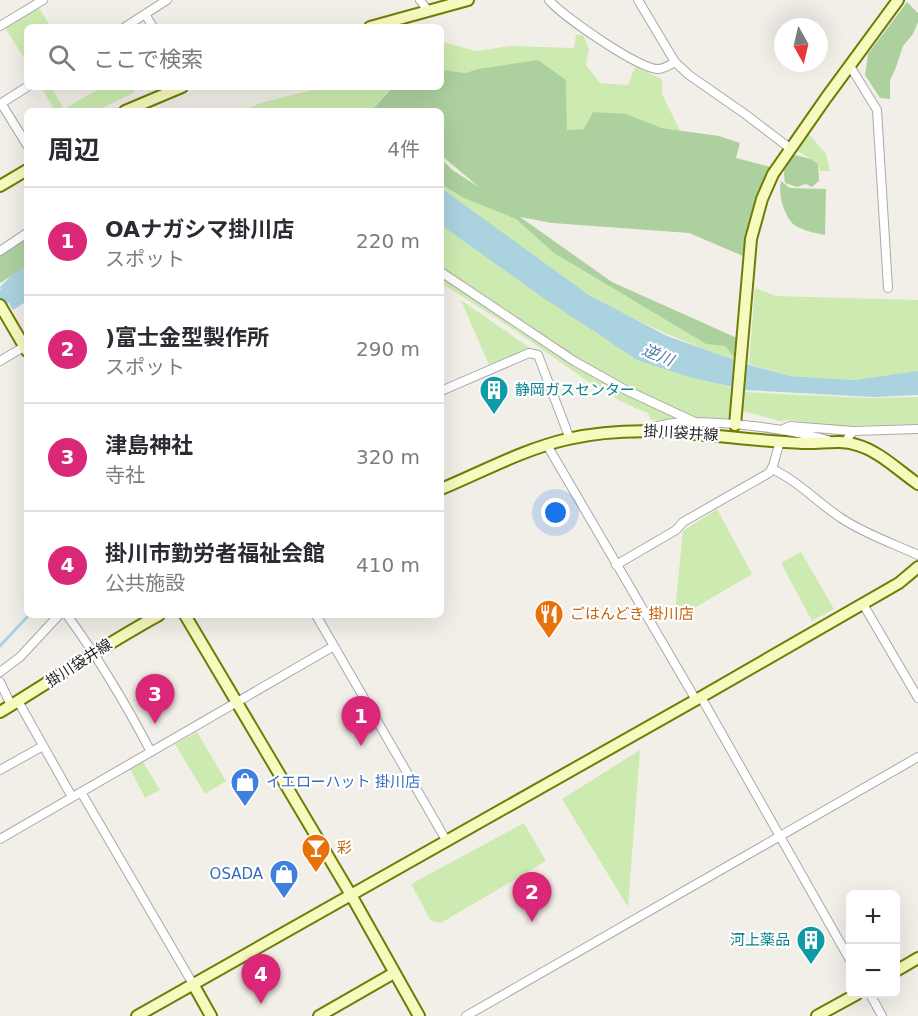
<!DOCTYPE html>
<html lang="ja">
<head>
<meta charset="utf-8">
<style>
  :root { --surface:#fff; --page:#f7f7f7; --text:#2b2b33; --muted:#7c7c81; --line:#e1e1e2; --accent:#db2777 }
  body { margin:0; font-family:"DejaVu Sans","Noto Sans JP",sans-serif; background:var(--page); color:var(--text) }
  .controls { position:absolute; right:18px; bottom:18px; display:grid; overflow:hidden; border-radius:9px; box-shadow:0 6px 24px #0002 }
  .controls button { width:54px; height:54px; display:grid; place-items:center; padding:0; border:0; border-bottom:2px solid var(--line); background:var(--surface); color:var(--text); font:30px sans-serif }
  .compass { position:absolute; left:774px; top:18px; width:54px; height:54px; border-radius:50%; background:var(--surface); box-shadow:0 6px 24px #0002; rotate:172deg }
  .you { position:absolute; left:556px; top:513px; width:21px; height:21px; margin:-15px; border:4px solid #fff; border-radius:50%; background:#1a73e8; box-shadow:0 0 0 9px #1a73e833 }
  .badge { display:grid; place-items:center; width:39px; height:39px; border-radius:50%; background:var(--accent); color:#fff; font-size:20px; font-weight:700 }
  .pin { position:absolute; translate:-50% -50px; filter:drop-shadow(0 2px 3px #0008) }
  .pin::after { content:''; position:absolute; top:32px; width:21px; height:18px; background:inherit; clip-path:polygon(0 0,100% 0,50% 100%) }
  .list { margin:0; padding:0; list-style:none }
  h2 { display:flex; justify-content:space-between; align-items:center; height:78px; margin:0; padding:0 24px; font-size:26px }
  h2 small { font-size:20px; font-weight:400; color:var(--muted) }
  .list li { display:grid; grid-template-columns:39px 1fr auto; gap:18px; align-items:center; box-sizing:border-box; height:108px; padding:0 24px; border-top:2px solid var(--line) }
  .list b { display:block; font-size:22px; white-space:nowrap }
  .list p { margin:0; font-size:20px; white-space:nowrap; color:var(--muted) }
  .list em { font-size:20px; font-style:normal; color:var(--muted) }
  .icon { flex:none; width:33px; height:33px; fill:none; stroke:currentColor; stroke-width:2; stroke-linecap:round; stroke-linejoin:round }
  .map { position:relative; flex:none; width:918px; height:1016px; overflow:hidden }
  .search { position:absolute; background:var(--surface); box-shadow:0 6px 24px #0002; left:24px; top:24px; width:420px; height:66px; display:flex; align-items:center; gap:15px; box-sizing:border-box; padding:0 21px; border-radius:9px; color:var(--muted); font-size:22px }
  .panel { position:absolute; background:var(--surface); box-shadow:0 6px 24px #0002; left:24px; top:108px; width:420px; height:510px; border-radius:9px }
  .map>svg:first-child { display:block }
</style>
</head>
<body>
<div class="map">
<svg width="918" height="1016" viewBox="0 0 918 1016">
  <rect width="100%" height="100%" fill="#f2efe9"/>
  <path fill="#cdebb0" d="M39,8L51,27H27V62L5,28Z
    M576,35H583L589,49L586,65L600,83L628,85L635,67L662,79V94L680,131L662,128L626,114L584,129L567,130L566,80L478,69L465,73L441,71V42L477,51L510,46L574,48Z
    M41,87H51L64,109L102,87H132L135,92L97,111H55Z
    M325,87H392L371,111H240L264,102Z
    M808,133L826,154L830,171H820L818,164L795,149Z
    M441,162L516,219L554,253L706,344L725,346L737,361C686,343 636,322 590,295C538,264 489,224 441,188Z
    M441,223L597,334L643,361L744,392L865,398L918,397V424L840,426L789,420L779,421L743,411L727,418L651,420L648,413C612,400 585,379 553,357C517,331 479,307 441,283Z
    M755,288L776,296L918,300V371L884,379L855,380L790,376L749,364Z
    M461,300L530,348L489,365Z
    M717,509L752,574L674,620L683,531Z
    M801,552L834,609L812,621L781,563Z
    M197,732L226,781L205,794L175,744Z
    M640,750L628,907L562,799Z
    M143,762L160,790L145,798L130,769Z
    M524,823L546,861L441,923L431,921L411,884Z"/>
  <path fill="#add19e" d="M907,2L918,13V22L913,34L903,46L895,70L890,80V99L880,98L865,75L868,54Z
    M538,60L566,80L567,130L584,129L593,112L626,114L662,128L719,136L740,143L736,158L771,167L763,183L743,256L689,233L552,223L520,217L612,282L737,338L740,365L725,346L706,344L554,253L516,219L464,198L441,184V158L451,169L480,188L441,155V111H371L393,87H441V70L465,73L478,69Z
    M791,154L811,159L818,164L819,181L812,187L806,184L797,187L785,183C783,171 784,164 791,154Z
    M781,181L790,188L826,189L825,235C815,233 799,230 792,223C783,212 778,194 781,181Z
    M27,236V266L0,283V256Z"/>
  <path fill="#aad3df" d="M441,188L589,295L667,336L746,364L790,376L855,380L918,371V395L873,397L744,390L686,376L637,360L539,295L441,225Z
    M27,266V301L13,310L0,287L12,275Z"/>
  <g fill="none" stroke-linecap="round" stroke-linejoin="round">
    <path stroke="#aad3df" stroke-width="3" d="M0,646L29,615"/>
    <path stroke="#aad3df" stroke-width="16" d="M0,299L27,281"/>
    <g stroke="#a9a9a9" stroke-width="10">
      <path id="street" d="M420,0L428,11
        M549,0C562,16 639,69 658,69C664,69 670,65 675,62
        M638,0L675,62L689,75L745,114L791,149
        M145,14L153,27
        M0,26L43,0
        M125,27L167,0
        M850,66L877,110L888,288
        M1,103L27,145
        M0,104L27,87
        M0,251L27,233
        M441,272L574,361L626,390L697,423
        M0,361L27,345
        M441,391L529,353L538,355L570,439
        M647,428C659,426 672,422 684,422C732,422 782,428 828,440
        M781,430L790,426L853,431
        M845,442L853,431L918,429
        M547,445L696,700
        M772,469C798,481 817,502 841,518C865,534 892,543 918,555
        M616,565L676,530L683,522L769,473L773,466L780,441
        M863,604L918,698
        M67,615C99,659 126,704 151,752
        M316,615L446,840
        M0,672L20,657L59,615
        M0,682L11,705
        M701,697L850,960
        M18,701L72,797
        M0,770L43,746
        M81,792L193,984
        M0,839L334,646
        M870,994L882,1016
        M466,1016L918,757"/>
    </g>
    <g stroke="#707d05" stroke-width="14">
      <path id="secondary" d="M370,27L468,0
        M125,111L182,87
        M0,186L27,170
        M0,305L27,351
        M735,425L751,239L762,199L773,174L826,98L898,0
        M441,489C482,472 524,449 568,439C649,421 723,440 803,443C821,444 840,439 857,445C879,451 899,471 918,484
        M185,615L351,895L419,1016
        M0,712C53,680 104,645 159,615
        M896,971L918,958
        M193,984L211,1016
        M137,1016L701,697L899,583L918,567
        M319,1016L394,973
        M817,1016L857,994"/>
    </g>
    <use href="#street" stroke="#fff" stroke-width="8"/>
    <use href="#secondary" stroke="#f7fabf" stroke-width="10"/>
  </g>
  <defs>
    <g id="building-pin" transform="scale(1.5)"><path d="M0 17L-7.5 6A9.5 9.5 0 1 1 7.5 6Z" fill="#0f9aa8" stroke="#fff"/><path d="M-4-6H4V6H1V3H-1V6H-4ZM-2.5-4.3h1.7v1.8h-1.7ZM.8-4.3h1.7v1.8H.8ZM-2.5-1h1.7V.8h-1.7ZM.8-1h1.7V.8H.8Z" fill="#fff"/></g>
    <g id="restaurant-pin" transform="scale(1.5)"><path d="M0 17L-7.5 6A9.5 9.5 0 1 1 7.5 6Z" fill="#e8710a" stroke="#fff"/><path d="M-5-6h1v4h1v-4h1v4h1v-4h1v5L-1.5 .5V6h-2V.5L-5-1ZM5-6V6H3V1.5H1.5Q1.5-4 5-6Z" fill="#fff"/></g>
    <g id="shop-pin" transform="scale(1.5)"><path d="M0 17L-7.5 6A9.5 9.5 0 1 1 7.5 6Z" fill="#3f7fe0" stroke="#fff"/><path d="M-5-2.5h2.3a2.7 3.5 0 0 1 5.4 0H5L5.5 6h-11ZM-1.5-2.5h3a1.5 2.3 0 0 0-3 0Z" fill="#fff"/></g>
    <g id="bar-pin" transform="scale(1.5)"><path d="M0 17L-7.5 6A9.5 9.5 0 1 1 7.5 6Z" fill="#e8710a" stroke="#fff"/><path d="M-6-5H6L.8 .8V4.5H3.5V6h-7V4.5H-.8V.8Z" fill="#fff"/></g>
  </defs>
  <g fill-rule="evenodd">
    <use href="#building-pin" x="494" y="390"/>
    <use href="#restaurant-pin" x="549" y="614"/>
    <use href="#shop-pin" x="245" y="782"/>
    <use href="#bar-pin" x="316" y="848"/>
    <use href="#shop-pin" x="284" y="874"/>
    <use href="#building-pin" x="811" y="940"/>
  </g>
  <g text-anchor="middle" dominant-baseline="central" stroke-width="4.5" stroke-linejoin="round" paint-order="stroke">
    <g font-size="15" fill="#0d838f" stroke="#fff" text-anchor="start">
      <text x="515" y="390">静岡ガスセンター</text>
      <text x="790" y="940" text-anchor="end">河上薬品</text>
    </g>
    <g font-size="15" fill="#222" stroke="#fff">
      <text transform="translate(681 433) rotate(3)">掛川袋井線</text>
      <text transform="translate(79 663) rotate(-33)">掛川袋井線</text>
    </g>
    <g font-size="15" fill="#c56008" stroke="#fff" text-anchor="start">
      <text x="570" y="614">ごはんどき 掛川店</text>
      <text x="337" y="848">彩</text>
    </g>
    <g font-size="15" fill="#366cbe" stroke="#fff" text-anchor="start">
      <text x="266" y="782">イエローハット 掛川店</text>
      <text x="263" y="874" text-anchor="end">OSADA</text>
    </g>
    <g font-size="16" font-style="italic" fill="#4a7aab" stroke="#fff">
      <text transform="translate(658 355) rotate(23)">逆川</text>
    </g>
  </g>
</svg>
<div class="controls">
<button>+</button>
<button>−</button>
</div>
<svg class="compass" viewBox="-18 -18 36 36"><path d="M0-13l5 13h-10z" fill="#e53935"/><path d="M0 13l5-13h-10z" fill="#7c7c81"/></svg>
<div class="you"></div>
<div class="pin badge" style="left:361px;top:746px">1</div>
<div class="pin badge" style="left:532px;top:922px">2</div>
<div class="pin badge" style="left:155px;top:724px">3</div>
<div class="pin badge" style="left:261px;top:1004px">4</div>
<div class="search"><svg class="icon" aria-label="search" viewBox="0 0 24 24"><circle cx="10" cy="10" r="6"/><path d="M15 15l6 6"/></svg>ここで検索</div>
<section class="panel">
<h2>周辺<small>4件</small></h2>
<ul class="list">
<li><span class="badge">1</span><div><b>OAナガシマ掛川店</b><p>スポット</p></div><em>220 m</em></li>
<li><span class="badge">2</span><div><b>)富士金型製作所</b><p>スポット</p></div><em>290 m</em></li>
<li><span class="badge">3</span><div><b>津島神社</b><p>寺社</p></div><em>320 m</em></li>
<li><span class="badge">4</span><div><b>掛川市勤労者福祉会館</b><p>公共施設</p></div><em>410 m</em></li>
</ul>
</section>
</div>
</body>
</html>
